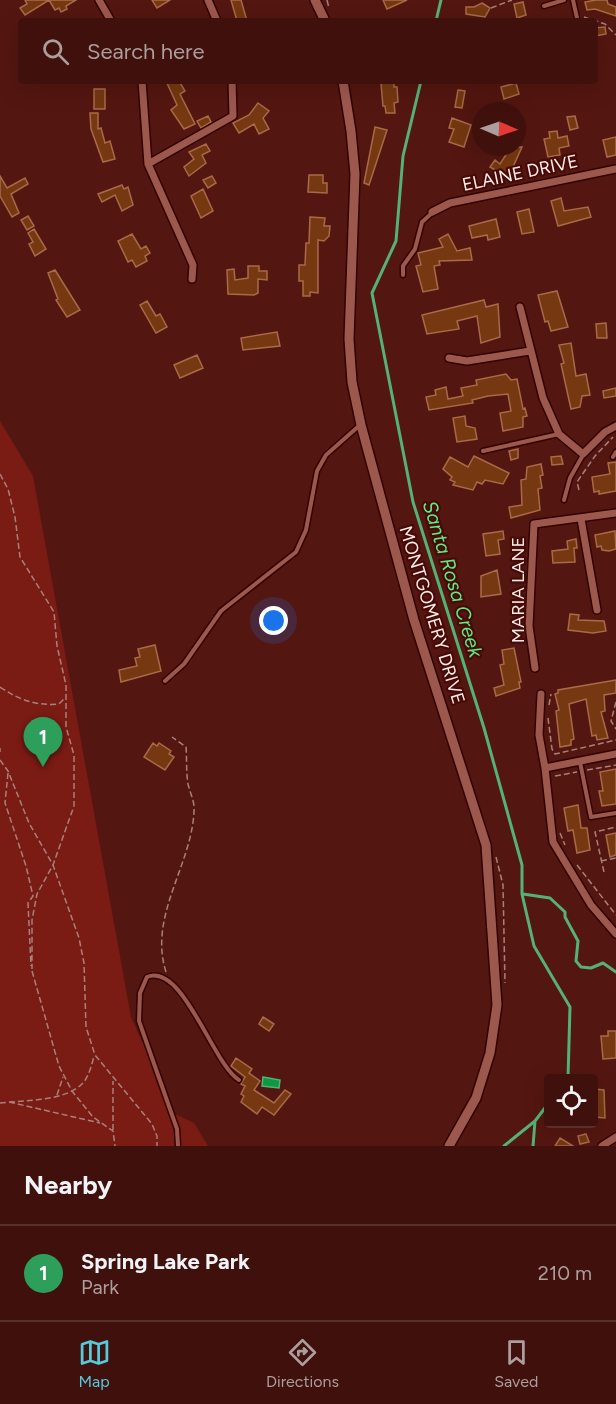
<!DOCTYPE html>
<html lang="en">
<head>
<meta charset="utf-8">
<style>
  :root { --surface:#3f100c; --page:#4a1e1a; --text:#f1f3f6; --muted:#ad9d9d; --line:#58302d; --accent:#54cadd }
  body { margin:0; font-family:Figtree,sans-serif; background:var(--page); color:var(--text) }
  .controls { position:absolute; right:18px; bottom:18px; display:grid; overflow:hidden; border-radius:6px; box-shadow:0 6px 24px #0002 }
  .controls button { width:54px; height:54px; display:grid; place-items:center; padding:0; border:0; border-bottom:2px solid var(--line); background:var(--surface); color:var(--text); font:30px sans-serif }
  .compass { position:absolute; left:472px; top:102px; width:54px; height:54px; border-radius:50%; background:var(--surface); box-shadow:0 6px 24px #0002; rotate:92deg }
  .you { position:absolute; left:274px; top:621px; width:21px; height:21px; margin:-15px; border:4px solid #fff; border-radius:50%; background:#1a73e8; box-shadow:0 0 0 9px #1a73e833 }
  .badge { display:grid; place-items:center; width:39px; height:39px; border-radius:50%; background:var(--accent); color:#fff; font-size:20px; font-weight:700 }
  .pin { position:absolute; translate:-50% -50px; filter:drop-shadow(0 2px 3px #0008) }
  .pin::after { content:''; position:absolute; top:32px; width:21px; height:18px; background:inherit; clip-path:polygon(0 0,100% 0,50% 100%) }
  .list { margin:0; padding:0; list-style:none }
  h2 { display:flex; justify-content:space-between; align-items:center; height:78px; margin:0; padding:0 24px; font-size:26px }
  h2 small { font-size:20px; font-weight:400; color:var(--muted) }
  .list li { display:grid; grid-template-columns:39px 1fr auto; gap:18px; align-items:center; box-sizing:border-box; height:96px; padding:0 24px; border-top:2px solid var(--line) }
  .list b { display:block; font-size:22px; white-space:nowrap }
  .list p { margin:0; font-size:20px; white-space:nowrap; color:var(--muted) }
  .list em { font-size:20px; font-style:normal; color:var(--muted) }
  .icon { flex:none; width:33px; height:33px; fill:none; stroke:currentColor; stroke-width:2; stroke-linecap:round; stroke-linejoin:round }
  .map { position:relative; flex:none; width:616px; height:1146px; overflow:hidden }
  .search { position:absolute; background:var(--surface); box-shadow:0 6px 24px #0002; left:18px; right:18px; top:18px; height:66px; display:flex; align-items:center; gap:15px; box-sizing:border-box; padding:0 21px; border-radius:6px; color:var(--muted); font-size:22px }
  .sheet { height:174px; background:var(--surface) }
  nav { display:flex; justify-content:space-around; align-items:center; box-sizing:border-box; height:84px; border-top:2px solid var(--line); background:var(--surface); font-size:16px; color:var(--muted) }
  nav a { display:grid; justify-items:center; gap:3px }
  nav .on { color:var(--accent) }
  .map>svg:first-child { display:block }
</style>
</head>
<body>
<div class="map">
<svg width="616" height="1146" viewBox="0 0 616 1146">
  <rect width="100%" height="100%" fill="#541610"/>
  <path fill="#7a1b14" d="M0,421L33,476L131,1017L175,1114L194,1123L208,1146H0Z"/>
  <path fill="#0d9944" stroke="#55b276" stroke-width="1.5" d="M263,1077L280,1080L279,1088L262,1086Z"/>
  <g fill="none" stroke-linecap="round" stroke-linejoin="round">
    <path stroke="#55b276" stroke-width="3" d="M436,21L441,0
      M421,81L403,156L396,241L372,293L413,502L484,728L522,865V894L534,946L570,1007L568,1078
      M523,894L550,898L565,912V917L578,941L576,961L581,967L591,968L603,963L616,972
      M504,1146L535,1121L548,1104
      M533,1146L535,1121"/>
  </g>
  <path fill="#753810" stroke="#a86a48" stroke-width="1.5" d="M25,0H76L66,6L67,9L61,12L59,8L55,10L49,0L25,15L20,8L27,4Z
    M152,0H170L157,8Z
    M231,0H241L247,21H237Z
    M383,0H407L387,9Z
    M596,0H607L608,4L616,7V16L595,9L587,10L585,2Z
    M523,2L526,15L517,18L514,4Z
    M482,3L490,8L485,17L466,14V7H474Z
    M605,27L606,34L595,36V28Z
    M166,81H179L185,91L180,94L195,124L184,129L171,110L177,105Z
    M386,81H394V87H397L398,102L394,103L395,113H386L385,106H383L381,84Z
    M516,83L519,94L504,99L501,87Z
    M94,89H105V109H94Z
    M458,90L465,91L462,108L455,107Z
    M258,103L269,111L263,118L269,129L259,134L254,124L239,133L233,123L249,115Z
    M90,113H98V129L101,128L105,143L110,141L115,159L103,162L91,129Z
    M208,116L211,122L201,128L197,121Z
    M575,116L578,128L570,130L567,117Z
    M452,118L471,125L464,147L449,142L454,129L449,128Z
    M375,127L387,130L369,185L364,183Z
    M557,131L558,138L567,136L569,146L559,148L560,155L548,157L544,139L550,138L549,132Z
    M616,137V155L607,157L603,140Z
    M206,144L210,151L202,155L206,163L189,176L184,167L194,159L189,152Z
    M511,147H522L508,178L490,167L495,160L500,164Z
    M309,175H323V183H327V193L308,192Z
    M0,176L7,188L25,178L28,184L11,194L19,213L12,217L0,196Z
    M212,176L216,183L208,188L203,180Z
    M122,185L124,189L128,187L133,205L122,211L115,195L102,202L98,194Z
    M203,189L213,211L201,218L191,196Z
    M561,198L564,211L588,207L591,217L558,226L551,201Z
    M529,209L534,232L522,234L517,212Z
    M28,216L34,226L27,230L21,220Z
    M310,217L325,218L324,226H330L329,236L324,241L318,240V293L310,292V296H303V281H299V265H305L306,243H309Z
    M496,219L500,237L488,240L487,235L472,238L469,226Z
    M34,229L46,249L35,256L29,244L33,242L28,233Z
    M132,234L141,249L146,246L150,253L145,256L147,261L136,267L132,260L128,262L118,241Z
    M448,234L457,251L470,248L472,260L439,261L440,265L434,266L438,289L423,292L416,266L421,265L418,253L443,247L439,239Z
    M248,266H259V271H267V280L258,279V293L254,295L228,294L227,270L234,269L235,280L248,278Z
    M55,270L80,310L67,317L56,300L58,299L48,273Z
    M557,291L568,327L551,331L548,321L545,322L538,295Z
    M484,300L486,307L498,304L500,337L481,343L477,316L457,321L459,329L427,334L422,315Z
    M147,301L156,316L160,314L167,327L156,333L140,305Z
    M606,323L607,338H597L596,324Z
    M277,332L280,346L243,350L241,338Z
    M571,343L576,376L586,374L590,395L582,396L580,407L571,409L561,364L564,363L559,345Z
    M197,355L203,368L180,378L174,365Z
    M506,374L511,380L517,379L523,409L525,408L527,416L523,417V427L503,431L500,413L511,411L508,394L488,396L472,400L473,403L429,410L426,397L436,395L435,390L446,387L448,399L463,396L461,388L477,385L476,380Z
    M616,388V396L604,398L603,391Z
    M465,416L466,426L475,428L477,439L457,442L453,418Z
    M518,449V458L511,460L509,451Z
    M474,456L509,473L503,484L485,480L482,484L477,482L473,490L453,485L455,482L450,480L452,477L443,469L450,457L468,467Z
    M561,456L563,464L552,465L551,457Z
    M616,462V491L599,494V491L594,492L592,477L610,474L608,463Z
    M541,464L543,475L540,476L542,488L538,489L540,510L511,518L509,507L522,505L521,480L526,479L527,467Z
    M503,531L504,539L498,540L500,554L486,556L483,534Z
    M615,531L616,549L609,551L602,550L601,546L597,547L595,535Z
    M576,539L577,548H574L575,562L553,563L552,551L568,549L567,541Z
    M497,570L501,594L481,597V576Z
    M570,614L579,615L578,620L604,621L606,631L593,633L568,630Z
    M155,645L161,671L121,682L119,670L137,666L135,658L140,657L138,649Z
    M514,648L521,682H519L520,688L496,696L494,688L504,685L500,665L504,664L502,650Z
    M616,680V693L604,695L605,711L601,712L608,738L597,740L596,735L592,736L586,699L569,704L574,739L571,740V745L560,747L556,711L559,710L555,694L558,693V690Z
    M153,743L157,746L159,743L171,751L169,754L174,757L165,770L144,757Z
    M616,769V804L602,806L599,791H603L600,772Z
    M578,805L581,828H587L590,850L577,853L573,830L568,831L564,808Z
    M616,833V855L610,857L606,835Z
    M263,1017L274,1024L269,1031L259,1024Z
    M608,1031H616V1058L603,1059L601,1036H608Z
    M236,1058L252,1069L249,1073L260,1081L254,1090L274,1103L285,1090L291,1094L274,1115L262,1107L257,1114L241,1102L244,1096L241,1094L245,1086L241,1084L245,1077L231,1066Z
    M594,1089L604,1090L605,1118L594,1117Z
    M586,1134L589,1142L580,1144L578,1136Z
    M560,1138L573,1146H555Z"/>
  <g fill="none" stroke-linecap="round" stroke-linejoin="round">
    <g stroke="#310302" stroke-width="7">
      <path id="service" d="M573,0L577,18
        M544,6L564,0
        M403,275V266L415,249L422,222L432,213
        M483,451L559,434
        M613,457L616,452
        M564,500L570,478L583,455
        M165,681L184,664L221,611L296,552L306,530L317,471L326,455L360,425
        M580,762L591,817L616,813
        M178,1146L177,1129L139,1021L140,993L147,977C183,962 213,1065 239,1080"/>
    </g>
    <g stroke="#310302" stroke-width="10">
      <path id="minor" d="M99,0L111,21
        M208,0L217,21
        M142,81L148,164L193,265L192,279
        M148,164L233,116L232,81
        M432,212L450,203L616,169
        M520,307L543,398L559,434L583,454L605,432L616,426
        M449,358L467,361L530,351
        M581,519L597,610
        M535,668L529,626L534,524L616,513
        M541,694L539,735L545,768L553,842L591,905L616,934
        M545,768L616,754
        M602,1146L616,1137"/>
    </g>
    <g stroke="#310302" stroke-width="12">
      <path id="tertiary" d="M315,0L325,21
        M343,81L351,131L355,174L349,339L352,382L361,425L414,620L486,845L497,1005L490,1053L476,1098L449,1146"/>
    </g>
    <path stroke="#a8817c" stroke-width="1.5" stroke-dasharray="6 3" stroke-linecap="butt" d="M327,0L329,8
      M491,8L512,0
      M584,17L605,24L616,35
      M0,474L8,489L15,517L20,557L54,612L57,646L66,685V727L74,755V806L53,865L37,894L32,920V969
      M579,490L577,482L595,456L613,437
      M0,687C19,700 36,706 59,704L64,699
      M616,702L611,721L616,729
      M549,705L551,694
      M548,718L552,749L555,754L616,740
      M0,748V752
      M0,760L8,771L29,823L53,865L79,938L84,963L86,1027L95,1055L152,1124L157,1136V1146
      M587,770L616,765
      M8,773L5,803L26,866L33,896L28,903L31,966
      M555,776L577,772
      M560,833L565,845
      M496,857L503,885L505,983
      M601,861L616,858
      M577,865L616,915
      M604,872L595,832L616,827
      M32,971L59,1066L72,1091L93,1117L113,1131L115,1146
      M166,972C148,916 192,865 194,811C195,802 190,793 188,784C186,772 187,759 186,747L172,737
      M57,1095L63,1077
      M9,1102L100,1123
      M0,1103C24,1100 65,1102 83,1083C89,1076 92,1064 94,1056
      M113,1130V1081"/>
    <use href="#service" stroke="#9d584e" stroke-width="4"/>
    <use href="#minor" stroke="#9d584e" stroke-width="7"/>
    <use href="#tertiary" stroke="#9d584e" stroke-width="9"/>
  </g>
  <g text-anchor="middle" dominant-baseline="central" stroke-width="4.5" stroke-linejoin="round" paint-order="stroke">
    <g font-size="18" fill="#feedea" stroke="#480a06">
      <text transform="translate(520 173) rotate(-12)">ELAINE DRIVE</text>
      <text transform="translate(518 590) rotate(-90)">MARIA LANE</text>
      <text transform="translate(432 615) rotate(73)">MONTGOMERY DRIVE</text>
    </g>
    <g font-size="20" font-style="italic" fill="#59ed81" stroke="#480a06">
      <text transform="translate(453 579) rotate(73)">Santa Rosa Creek</text>
    </g>
  </g>
</svg>
<div class="controls">
<button><svg class="icon" aria-label="locate" viewBox="0 0 24 24"><circle cx="12" cy="12" r="6"/><path d="M12 2v4M12 18v4M2 12h4M18 12h4"/></svg></button>
</div>
<svg class="compass" viewBox="-18 -18 36 36"><path d="M0-13l5 13h-10z" fill="#e53935"/><path d="M0 13l5-13h-10z" fill="#ad9d9d"/></svg>
<div class="you"></div>
<div class="pin badge" style="left:43px;top:767px;background:#2e9e5b">1</div>
<div class="search"><svg class="icon" aria-label="search" viewBox="0 0 24 24"><circle cx="10" cy="10" r="6"/><path d="M15 15l6 6"/></svg>Search here</div>
</div>
<section class="sheet">
<h2>Nearby<small></small></h2>
<ul class="list">
<li><span class="badge" style="background:#2e9e5b">1</span><div><b>Spring Lake Park</b><p>Park</p></div><em>210 m</em></li>
</ul>
</section>
<nav>
<a class="on"><svg class="icon" aria-label="map" viewBox="0 0 24 24"><path d="M3 6l6-2 6 2 6-2v14l-6 2-6-2-6 2zM9 4v14M15 6v14"/></svg>Map</a>
<a><svg class="icon" aria-label="directions" viewBox="0 0 24 24"><path d="M12 3l9 9-9 9-9-9zM9 14v-3h6M13 9l2 2-2 2"/></svg>Directions</a>
<a><svg class="icon" aria-label="saved" viewBox="0 0 24 24"><path d="M7 4h10v16l-5-4-5 4z"/></svg>Saved</a>
</nav>
</body>
</html>
